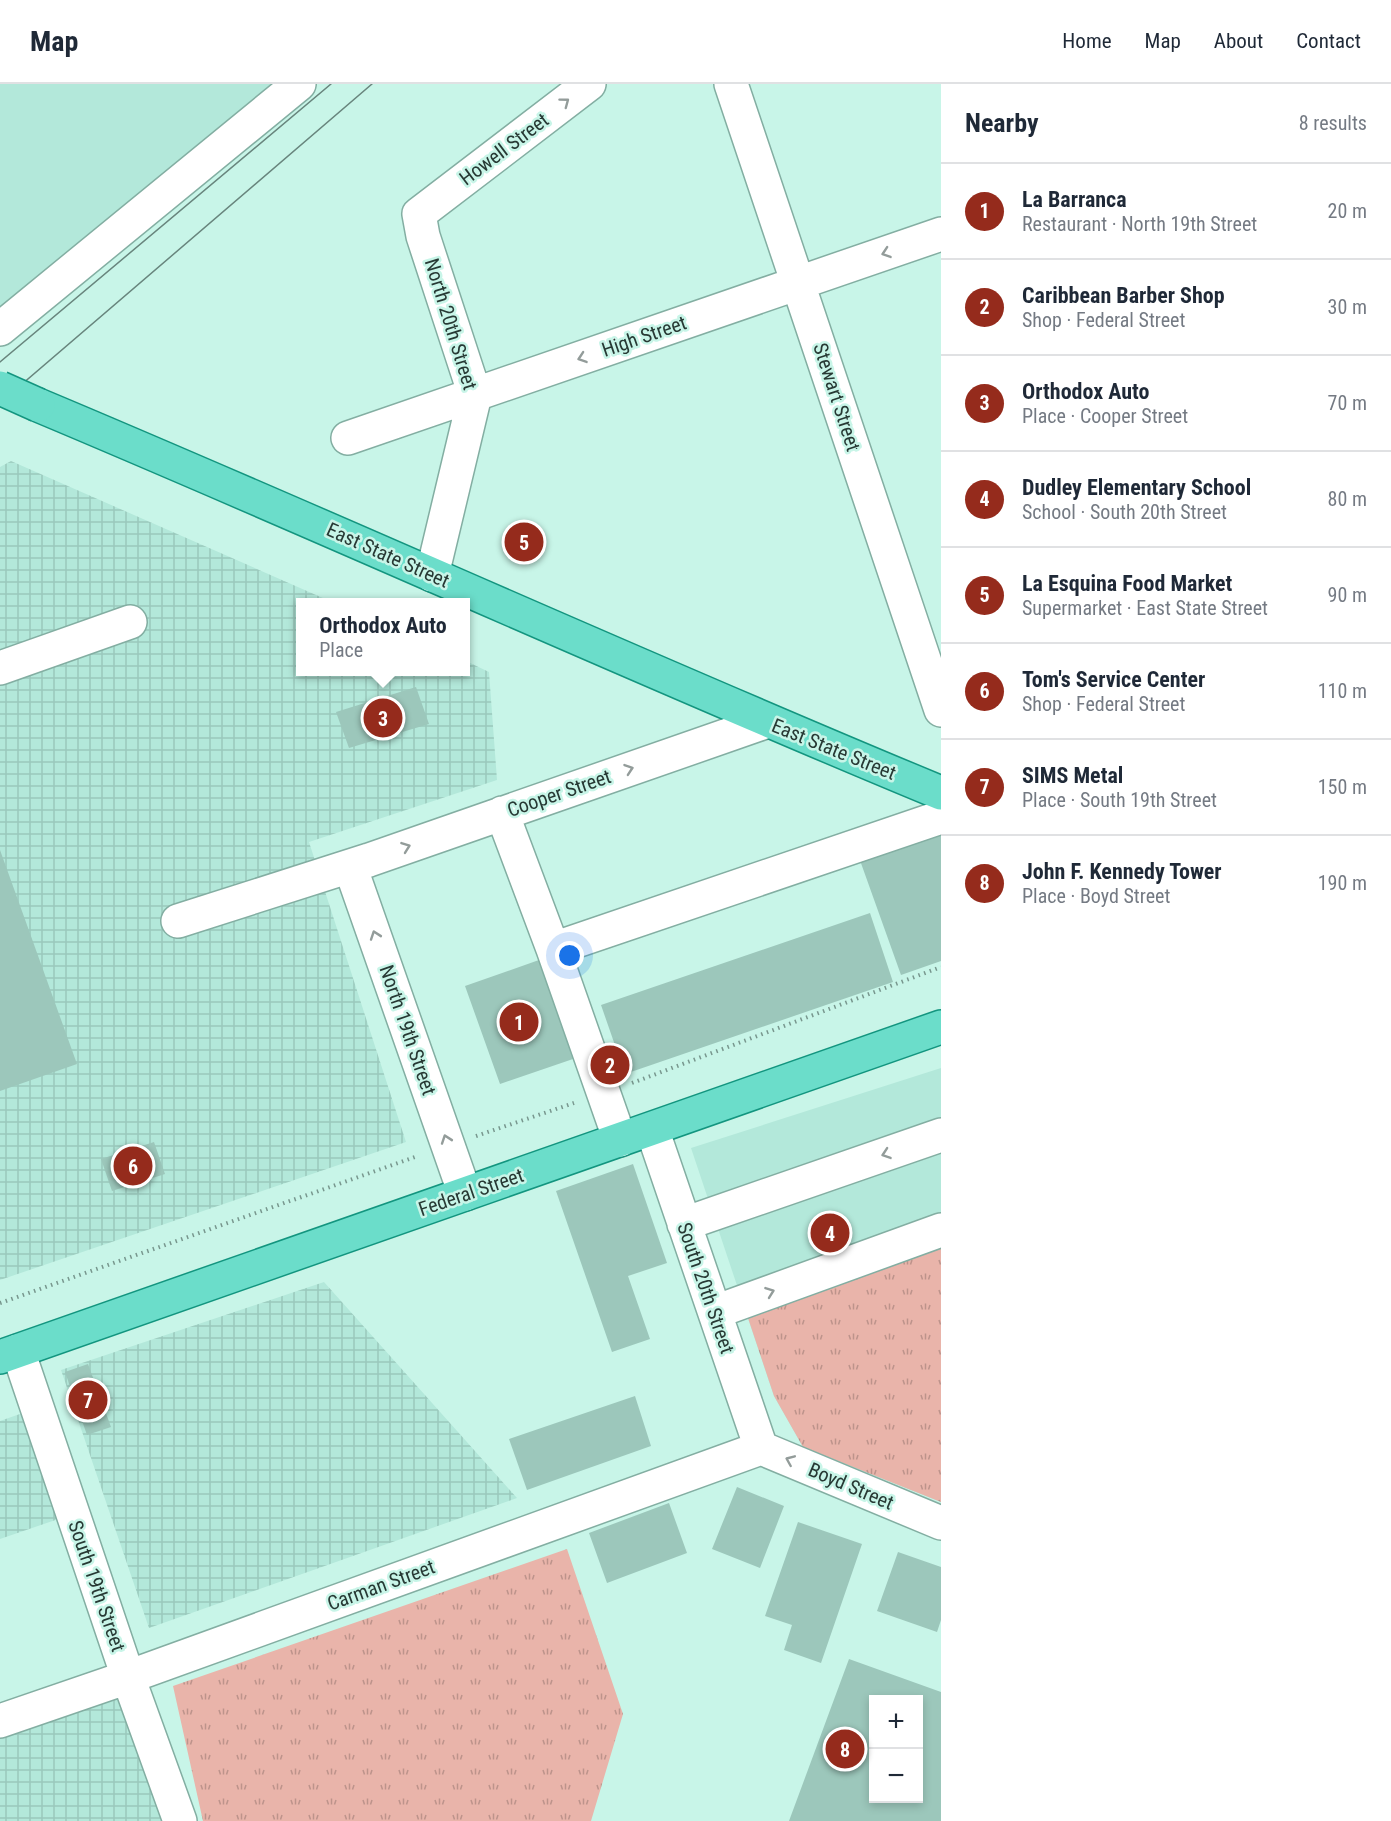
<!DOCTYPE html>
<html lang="en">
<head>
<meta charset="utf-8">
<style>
  :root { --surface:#fff; --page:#f6f6f7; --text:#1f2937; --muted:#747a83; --line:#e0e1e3; --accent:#952b1c }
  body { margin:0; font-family:"Roboto Condensed",sans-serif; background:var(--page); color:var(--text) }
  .controls { position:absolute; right:18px; bottom:18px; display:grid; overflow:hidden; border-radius:0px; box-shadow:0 3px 9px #0003 }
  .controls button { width:54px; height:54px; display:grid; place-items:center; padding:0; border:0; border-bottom:2px solid var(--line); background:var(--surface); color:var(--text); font:30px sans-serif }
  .you { position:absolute; left:570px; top:872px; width:21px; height:21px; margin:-15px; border:4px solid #fff; border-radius:50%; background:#1a73e8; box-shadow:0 0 0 9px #1a73e833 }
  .badge { display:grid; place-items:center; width:39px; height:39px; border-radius:50%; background:var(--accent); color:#fff; font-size:20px; font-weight:700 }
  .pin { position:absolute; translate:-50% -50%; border:3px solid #fff; box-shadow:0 2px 6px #0006 }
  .popup { position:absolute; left:296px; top:514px; width:174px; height:78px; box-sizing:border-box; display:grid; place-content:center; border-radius:0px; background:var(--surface); filter:drop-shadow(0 2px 4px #0005); font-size:20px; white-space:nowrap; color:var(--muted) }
  .popup b { font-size:22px; color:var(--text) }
  .popup::after { content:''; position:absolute; left:50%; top:100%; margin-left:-12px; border:12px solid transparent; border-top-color:var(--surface) }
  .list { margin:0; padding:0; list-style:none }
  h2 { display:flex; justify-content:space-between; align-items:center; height:78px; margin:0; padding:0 24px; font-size:26px }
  h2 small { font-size:20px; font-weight:400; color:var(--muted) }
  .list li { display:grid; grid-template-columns:39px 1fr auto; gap:18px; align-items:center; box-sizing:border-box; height:96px; padding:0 24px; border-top:2px solid var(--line) }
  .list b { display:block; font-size:22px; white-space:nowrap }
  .list p { margin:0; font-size:20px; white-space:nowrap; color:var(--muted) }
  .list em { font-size:20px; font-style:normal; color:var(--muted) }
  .map { position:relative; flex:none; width:941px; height:1737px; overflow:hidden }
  header { display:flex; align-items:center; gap:36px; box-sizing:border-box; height:84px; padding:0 30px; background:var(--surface); border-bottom:2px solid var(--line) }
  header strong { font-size:28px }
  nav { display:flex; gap:33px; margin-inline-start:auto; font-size:21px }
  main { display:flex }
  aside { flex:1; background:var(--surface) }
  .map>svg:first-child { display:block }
</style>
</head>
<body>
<header>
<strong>Map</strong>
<nav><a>Home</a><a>Map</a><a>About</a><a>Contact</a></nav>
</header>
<main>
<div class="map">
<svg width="941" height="1737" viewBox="0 0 941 1737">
  <defs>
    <pattern id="industrial-grid" width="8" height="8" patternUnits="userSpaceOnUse" patternTransform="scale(1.5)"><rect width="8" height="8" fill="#b3e8da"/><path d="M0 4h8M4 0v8" fill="none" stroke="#9ac8bc"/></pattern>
    <pattern id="grass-tufts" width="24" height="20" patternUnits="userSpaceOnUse" patternTransform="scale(1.5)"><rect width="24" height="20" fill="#e9b4aa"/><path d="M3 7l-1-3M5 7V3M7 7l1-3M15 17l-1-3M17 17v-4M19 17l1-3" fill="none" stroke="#bd938b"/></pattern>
  </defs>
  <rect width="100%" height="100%" fill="#c8f5e8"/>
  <path fill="#b3e8da" d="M0,0H315L0,257Z
    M941,984V1418L803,1363L774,1312L691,1064Z"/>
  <path fill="url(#industrial-grid)" d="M11,377L332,518H300V588H466V577L489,588L497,696L309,758L406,1058L0,1196V383Z
    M324,1198L517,1414L149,1544L61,1286Z
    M34,1325L73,1430L0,1455V1337Z
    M128,1593L178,1737H0V1639Z"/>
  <path fill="url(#grass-tufts)" d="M941,1163V1418L803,1363L774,1312L748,1234Z
    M567,1465L623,1630L591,1737H203L173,1602Z"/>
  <path fill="#9cc7bb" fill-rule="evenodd" d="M416,603L429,640L349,664L336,628Z
    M926,745L941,752V877L901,891L857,768Z
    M0,766L77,980L0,1007Z
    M870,829L893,898L625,990L601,921Z
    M539,876L573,975L500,1000L465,902Z
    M154,1058L165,1090L112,1107L101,1075Z
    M633,1080L667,1179L628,1192L650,1255L612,1268L556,1107Z
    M88,1280L111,1343L87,1351L65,1288Z
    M635,1312L651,1362L527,1406L509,1355Z
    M737,1403L784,1422L760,1484L712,1465Z
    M669,1419L687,1469L607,1499L589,1449Z
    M798,1438L862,1460L821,1579L784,1566L792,1541L765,1532Z
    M898,1468L941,1483V1536L937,1548L877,1527Z
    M849,1575L941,1608V1737H789ZM874,1616H918V1714H874Z"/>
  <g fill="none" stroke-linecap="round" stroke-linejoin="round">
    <g stroke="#83aea2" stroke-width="36">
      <path id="minor" d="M731,0L941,626
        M0,245L299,0
        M348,354L941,150
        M432,491L475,311L423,152L419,130L589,0
        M0,584L130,538
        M502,729L553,865L620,1056
        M350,782L465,1110
        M178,837L369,776L768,637
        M553,865L941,733
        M652,1045L761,1364
        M684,1140L941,1051
        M715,1228L941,1146
        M18,1267L128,1593L180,1737
        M761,1364L941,1439
        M0,1637L128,1593L761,1364"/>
    </g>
    <g stroke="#13957f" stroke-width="36">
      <path id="major" d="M38,321C341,448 638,584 941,709
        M0,1273L941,943"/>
    </g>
    <path stroke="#78978e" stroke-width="4" stroke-dasharray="1.5 4.5" stroke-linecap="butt" d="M632,999L941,883
      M476,1052L574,1019
      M0,1219L418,1072"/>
    <use href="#minor" stroke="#fff" stroke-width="33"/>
    <use href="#major" stroke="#6bddca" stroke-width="33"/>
    <path stroke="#68857d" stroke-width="1.5" d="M0,278L331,0
      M0,319L372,0"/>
    <g stroke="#13957f" stroke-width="36" stroke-linecap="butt">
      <path id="major-bridge" d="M0,304L38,321"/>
    </g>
    <use href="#major-bridge" stroke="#6bddca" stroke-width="33"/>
  </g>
  <defs><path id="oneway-chevron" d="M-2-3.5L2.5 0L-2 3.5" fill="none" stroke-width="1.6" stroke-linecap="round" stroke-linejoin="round" transform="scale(1.5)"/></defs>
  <g stroke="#939c9a">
    <use href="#oneway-chevron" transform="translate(565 18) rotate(-37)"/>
    <use href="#oneway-chevron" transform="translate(886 169) rotate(161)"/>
    <use href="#oneway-chevron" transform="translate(582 274) rotate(161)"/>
    <use href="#oneway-chevron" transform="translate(629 685) rotate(-19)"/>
    <use href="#oneway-chevron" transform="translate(406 763) rotate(-20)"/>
    <use href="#oneway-chevron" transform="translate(375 851) rotate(-109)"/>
    <use href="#oneway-chevron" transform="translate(446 1055) rotate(-109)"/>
    <use href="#oneway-chevron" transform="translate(886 1070) rotate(161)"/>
    <use href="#oneway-chevron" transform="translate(770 1208) rotate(-20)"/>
    <use href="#oneway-chevron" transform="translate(790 1376) rotate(-157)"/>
  </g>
  <g text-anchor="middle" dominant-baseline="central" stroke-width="5" stroke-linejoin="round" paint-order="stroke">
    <g font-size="20" fill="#273934" stroke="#c8f5e8">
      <text transform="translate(504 65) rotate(-37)">Howell Street</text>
      <text transform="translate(451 240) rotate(73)">North 20th Street</text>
      <text transform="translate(644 252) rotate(-19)">High Street</text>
      <text transform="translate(837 313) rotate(72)">Stewart Street</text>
      <text transform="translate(388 471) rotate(24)">East State Street</text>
      <text transform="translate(834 665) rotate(22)">East State Street</text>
      <text transform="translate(559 709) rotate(-19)">Cooper Street</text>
      <text transform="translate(408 946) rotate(71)">North 19th Street</text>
      <text transform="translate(471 1108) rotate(-19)">Federal Street</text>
      <text transform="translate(706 1204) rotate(71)">South 20th Street</text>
      <text transform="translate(851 1402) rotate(23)">Boyd Street</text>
      <text transform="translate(381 1501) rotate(-20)">Carman Street</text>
      <text transform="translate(97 1502) rotate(71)">South 19th Street</text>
    </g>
  </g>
</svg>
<div class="controls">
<button>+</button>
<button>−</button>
</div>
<div class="you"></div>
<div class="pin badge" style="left:519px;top:938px">1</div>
<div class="pin badge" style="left:610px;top:981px">2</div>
<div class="pin badge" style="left:383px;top:634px">3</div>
<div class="popup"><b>Orthodox Auto</b>Place</div>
<div class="pin badge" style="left:830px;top:1149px">4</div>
<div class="pin badge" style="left:524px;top:458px">5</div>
<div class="pin badge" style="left:133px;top:1082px">6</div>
<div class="pin badge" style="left:88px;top:1316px">7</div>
<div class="pin badge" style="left:845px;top:1665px">8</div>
</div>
<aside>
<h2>Nearby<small>8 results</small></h2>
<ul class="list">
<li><span class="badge">1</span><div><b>La Barranca</b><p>Restaurant · North 19th Street</p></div><em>20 m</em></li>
<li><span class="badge">2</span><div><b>Caribbean Barber Shop</b><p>Shop · Federal Street</p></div><em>30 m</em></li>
<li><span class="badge">3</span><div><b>Orthodox Auto</b><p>Place · Cooper Street</p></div><em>70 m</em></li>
<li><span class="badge">4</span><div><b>Dudley Elementary School</b><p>School · South 20th Street</p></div><em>80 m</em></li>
<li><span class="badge">5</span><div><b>La Esquina Food Market</b><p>Supermarket · East State Street</p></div><em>90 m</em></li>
<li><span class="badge">6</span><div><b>Tom's Service Center</b><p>Shop · Federal Street</p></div><em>110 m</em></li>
<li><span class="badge">7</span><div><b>SIMS Metal</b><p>Place · South 19th Street</p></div><em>150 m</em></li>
<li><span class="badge">8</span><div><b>John F. Kennedy Tower</b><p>Place · Boyd Street</p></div><em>190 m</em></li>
</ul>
</aside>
</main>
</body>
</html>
